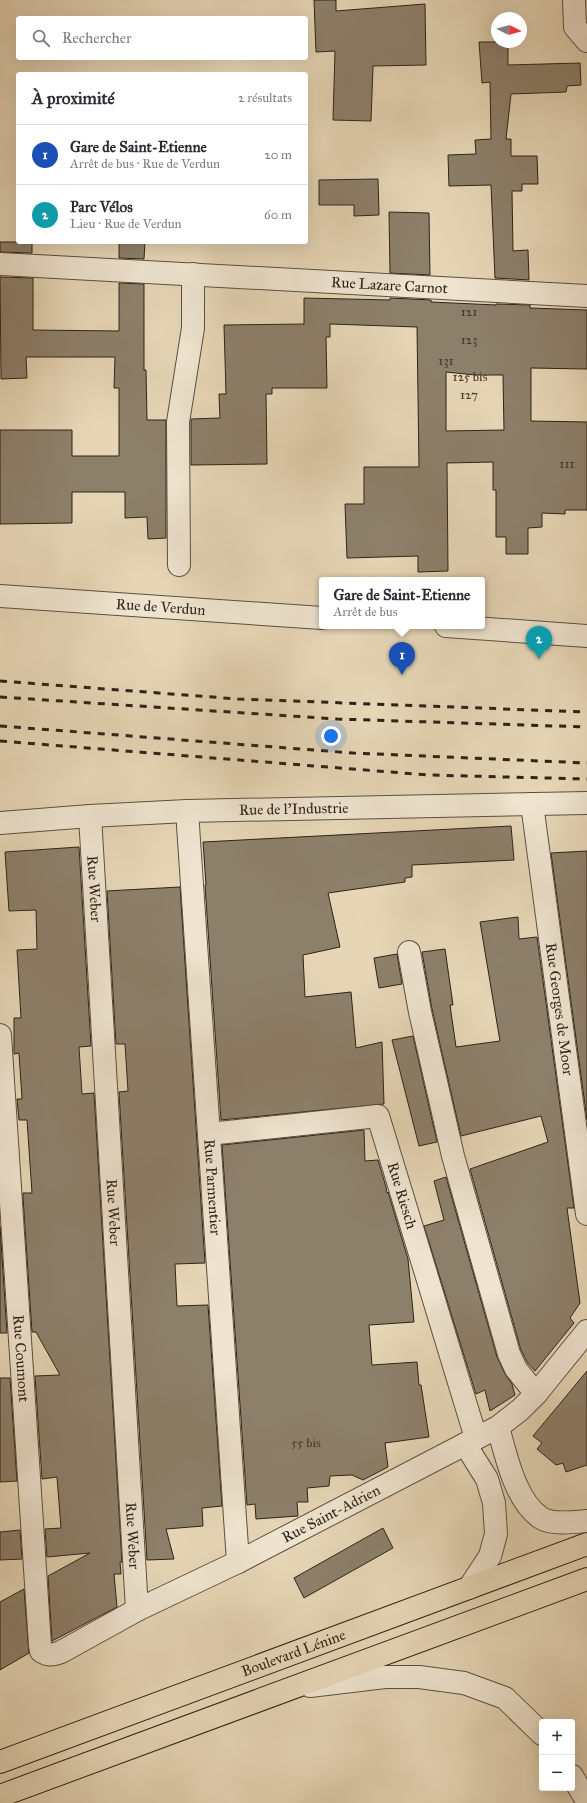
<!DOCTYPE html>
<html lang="fr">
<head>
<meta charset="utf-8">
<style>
  :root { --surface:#fff; --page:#f7f7f7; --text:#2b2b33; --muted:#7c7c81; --line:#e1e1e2; --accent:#0b8043 }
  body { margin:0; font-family:"IM FELL Great Primer",serif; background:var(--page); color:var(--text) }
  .controls { position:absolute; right:12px; bottom:12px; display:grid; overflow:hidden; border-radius:4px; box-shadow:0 4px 16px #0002 }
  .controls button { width:36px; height:36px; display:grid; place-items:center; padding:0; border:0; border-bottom:1px solid var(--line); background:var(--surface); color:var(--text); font:20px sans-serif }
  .compass { position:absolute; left:491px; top:12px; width:36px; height:36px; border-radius:50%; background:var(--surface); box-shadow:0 4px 16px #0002; rotate:96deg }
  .you { position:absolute; left:331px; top:736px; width:14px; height:14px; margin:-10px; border:3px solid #fff; border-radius:50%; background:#1a73e8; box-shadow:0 0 0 6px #1a73e833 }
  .badge { display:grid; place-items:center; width:26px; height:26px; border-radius:50%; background:var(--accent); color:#fff; font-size:13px; font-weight:700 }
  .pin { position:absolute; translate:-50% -33px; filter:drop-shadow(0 1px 2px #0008) }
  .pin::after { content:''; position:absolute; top:21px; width:14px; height:12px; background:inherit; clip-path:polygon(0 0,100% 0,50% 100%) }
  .popup { position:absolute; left:319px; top:577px; width:166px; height:52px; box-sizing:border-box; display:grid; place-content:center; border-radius:4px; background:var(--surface); filter:drop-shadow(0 1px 3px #0005); font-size:13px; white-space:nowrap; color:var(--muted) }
  .popup b { font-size:15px; color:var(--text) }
  .popup::after { content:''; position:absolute; left:50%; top:100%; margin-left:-8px; border:8px solid transparent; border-top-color:var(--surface) }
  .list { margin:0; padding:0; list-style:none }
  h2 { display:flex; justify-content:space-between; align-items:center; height:52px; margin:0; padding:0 16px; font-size:17px }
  h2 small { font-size:13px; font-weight:400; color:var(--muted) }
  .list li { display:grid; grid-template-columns:26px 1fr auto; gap:12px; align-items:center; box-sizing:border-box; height:60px; padding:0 16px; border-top:1px solid var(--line) }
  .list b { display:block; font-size:15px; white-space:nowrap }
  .list p { margin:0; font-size:13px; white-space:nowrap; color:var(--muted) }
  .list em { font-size:13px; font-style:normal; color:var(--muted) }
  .icon { flex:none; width:22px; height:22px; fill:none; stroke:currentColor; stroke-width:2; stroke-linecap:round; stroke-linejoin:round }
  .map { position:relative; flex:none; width:587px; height:1803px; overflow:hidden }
  .search { position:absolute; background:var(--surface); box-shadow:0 4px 16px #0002; left:16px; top:16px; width:292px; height:44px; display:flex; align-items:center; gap:10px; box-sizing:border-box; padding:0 14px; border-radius:4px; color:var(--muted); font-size:15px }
  .panel { position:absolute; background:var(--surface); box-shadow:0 4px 16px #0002; left:16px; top:72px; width:292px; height:172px; border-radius:4px }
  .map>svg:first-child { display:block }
</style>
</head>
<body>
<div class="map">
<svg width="587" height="1803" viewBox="0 0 587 1803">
  <rect width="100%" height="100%" fill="#e6d6b6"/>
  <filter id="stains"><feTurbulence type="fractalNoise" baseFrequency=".005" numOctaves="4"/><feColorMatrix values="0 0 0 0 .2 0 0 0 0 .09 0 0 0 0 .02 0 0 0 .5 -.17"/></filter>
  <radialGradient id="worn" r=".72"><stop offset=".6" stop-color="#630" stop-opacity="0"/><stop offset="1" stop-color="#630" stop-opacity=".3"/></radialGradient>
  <path fill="#8d806b" stroke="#2d2319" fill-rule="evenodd" d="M314,0H336V11L425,4L426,65L373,66L371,121L333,120L335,51L316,52Z
    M479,42H508V65L580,63L581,85L567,86L566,92L511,94L506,139H511V156H537L538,184H522V191H512L513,251L528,250L529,280L495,278L491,185L449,186L448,155L476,154L475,140L491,139L490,82L482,83Z
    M378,179L379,215L354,216V205H319V180Z
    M389,212L429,213L430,275L390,273Z
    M0,242H32V253L0,252Z
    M119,242H145L144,259L119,258Z
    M0,277L33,278V330L119,331V283L144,284V370H146L147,420H166V538L148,539L147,517L125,518V492H72V523L0,524V430H72V456H119V388H114L115,357H26L27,378L1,379Z
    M304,298L390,300V298L431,300V302L496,305V304L530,305V308L587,310V369L531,368V421L587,422V510H565V514L542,513V527L528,528V554H506V537H496V490H493V462L447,463L448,571L418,572V556L347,558L345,504H364V467H419L417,327L330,324V337H326L327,388H272V394H266L267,464L191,465V419L220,418L219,394H226L224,325L304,324ZM446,372L475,375H503L504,430L446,431Z
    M511,826L514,860L412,865V877L405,878V882L328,893L340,947L303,955L305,997L351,992L356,1048L382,1042L384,1104L221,1120L205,885H206L203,842Z
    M79,847L91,1046L79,1047L82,1094L94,1093L122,1562H120L121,1574H114L117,1607L52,1641L48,1576L90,1553L47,1557L45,1529L61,1528L57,1477L42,1479L35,1376L60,1375L36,1332H32L23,1197V1193H32L27,1120H19L17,1099H22L19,1053L14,1054V1018H21L17,950L37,949L36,910L9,911L5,852Z
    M587,851V1120L551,853Z
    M180,887L205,1263L175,1264L177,1306L208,1305L222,1506L202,1508L203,1526L166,1529L174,1559L147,1560L119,1092L128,1091L125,1044H116L107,891Z
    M518,917L519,939L537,937L574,1208H567L580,1303L570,1318L574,1323L535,1371L527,1362L521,1350L470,1169L548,1142L541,1116L461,1136L432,1009L422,952L445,949L453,1005H450L456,1047L500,1041L480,922Z
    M397,954L402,984L379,988L374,958Z
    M413,1036L437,1142L419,1146L392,1040Z
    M364,1130L365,1161L378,1160L386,1187L387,1193L388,1192L408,1259L414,1322L369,1325L372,1365L417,1362L419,1385H421L429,1437L385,1443L388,1467L363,1480L352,1475L330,1476L329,1486L307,1488L308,1502H297L298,1516L256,1519L255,1504L247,1505L222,1145Z
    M446,1177L497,1357L505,1374L512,1384L515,1395L490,1411L485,1390L476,1394L424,1226L444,1220L434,1181Z
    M0,1226L7,1333H0Z
    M587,1371V1465L566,1472L563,1463L556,1465L537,1449L542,1443L533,1436Z
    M0,1378H10L17,1481L0,1482Z
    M383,1528L393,1548L304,1598L294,1578Z
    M20,1530L22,1559L0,1560V1532Z
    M24,1589L29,1653L0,1670V1602Z"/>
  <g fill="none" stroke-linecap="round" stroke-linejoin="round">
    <g stroke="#5b5040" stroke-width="24">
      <g id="minor">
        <path d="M574,0L575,27L587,41"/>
        <path id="s1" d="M0,264L587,296"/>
        <path d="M179,565L178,422L193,328V274"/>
        <path id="s2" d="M0,596L322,618"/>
        <path d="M446,626L587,636"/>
        <path id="s3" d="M532,804L587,1214"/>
        <path id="s4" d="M187,811L238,1562"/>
        <path id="s5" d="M90,816L137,1610"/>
        <path id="s6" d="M0,823L90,816L187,811L587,803"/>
        <path d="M409,952L420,1012L453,1156L509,1354L516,1369L536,1394"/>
        <path id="s7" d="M0,1035L40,1645L41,1651C48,1656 53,1655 61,1652L137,1610L238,1562L498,1427L520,1410L536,1394L587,1331"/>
        <path id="s8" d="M209,1134L378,1116L476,1438"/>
        <path d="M498,1427C506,1455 515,1501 541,1518C552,1525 574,1522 587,1521"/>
        <path d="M465,1444L487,1479L494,1503L496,1534L490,1556L469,1588"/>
        <path d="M310,1686L385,1677H419L464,1683L505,1698L542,1734"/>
        <path d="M572,1776L587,1801"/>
      </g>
    </g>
    <g stroke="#2d2319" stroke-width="24">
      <g id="major">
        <path id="s9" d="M0,1762L587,1544"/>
        <path d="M0,1796L587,1579"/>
      </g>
    </g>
    <use href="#minor" stroke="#efe4d0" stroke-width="22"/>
    <use href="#major" stroke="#e6d6b6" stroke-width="22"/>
    <path stroke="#2d2319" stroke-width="3" stroke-dasharray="7 7" stroke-linecap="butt" d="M0,681L238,699L587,712
      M0,697L337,719L587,727
      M0,726L353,753L587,763
      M0,741L428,775L587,779"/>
  </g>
  <g text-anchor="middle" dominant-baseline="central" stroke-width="3.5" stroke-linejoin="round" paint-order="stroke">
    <g font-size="13" fill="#453a2e">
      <text x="469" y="312">121</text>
      <text x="469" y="340">123</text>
      <text x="446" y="361">131</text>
      <text x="470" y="377">125 bis</text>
      <text x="469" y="395">127</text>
      <text x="567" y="464">111</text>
      <text x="306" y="1443">55 bis</text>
    </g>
    <g font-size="15" fill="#2d2319" stroke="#efe4d0">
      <text stroke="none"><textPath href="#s1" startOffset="390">Rue Lazare Carnot</textPath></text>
      <text stroke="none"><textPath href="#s2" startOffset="161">Rue de Verdun</textPath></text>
      <text stroke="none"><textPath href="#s6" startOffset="294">Rue de l'Industrie</textPath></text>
      <text stroke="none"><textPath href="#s5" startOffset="73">Rue Weber</textPath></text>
      <text stroke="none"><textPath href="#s3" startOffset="207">Rue Georges de Moor</textPath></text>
      <text stroke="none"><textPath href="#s4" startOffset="377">Rue Parmentier</textPath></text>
      <text stroke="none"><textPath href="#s8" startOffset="253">Rue Riesch</textPath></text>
      <text stroke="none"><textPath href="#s5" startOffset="397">Rue Weber</textPath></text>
      <text stroke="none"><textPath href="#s7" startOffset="324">Rue Coumont</textPath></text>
      <text stroke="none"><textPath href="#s7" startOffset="942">Rue Saint-Adrien</textPath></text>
      <text stroke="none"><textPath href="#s5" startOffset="721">Rue Weber</textPath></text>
      <text stroke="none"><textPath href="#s9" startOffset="313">Boulevard Lénine</textPath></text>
    </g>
  </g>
  <rect width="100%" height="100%" filter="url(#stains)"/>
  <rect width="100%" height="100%" fill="url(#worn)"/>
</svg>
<div class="controls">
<button>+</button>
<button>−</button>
</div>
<svg class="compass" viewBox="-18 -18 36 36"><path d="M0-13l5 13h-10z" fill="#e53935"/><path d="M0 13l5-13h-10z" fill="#7c7c81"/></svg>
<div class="you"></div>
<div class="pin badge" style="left:402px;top:675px;background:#1a4fb4">1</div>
<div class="popup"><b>Gare de Saint-Etienne</b>Arrêt de bus</div>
<div class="pin badge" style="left:539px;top:659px;background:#0f9aa8">2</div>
<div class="search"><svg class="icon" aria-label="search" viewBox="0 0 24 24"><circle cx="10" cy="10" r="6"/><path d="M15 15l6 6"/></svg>Rechercher</div>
<section class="panel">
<h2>À proximité<small>2 résultats</small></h2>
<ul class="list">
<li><span class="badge" style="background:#1a4fb4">1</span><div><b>Gare de Saint-Etienne</b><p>Arrêt de bus · Rue de Verdun</p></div><em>20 m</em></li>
<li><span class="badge" style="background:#0f9aa8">2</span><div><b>Parc Vélos</b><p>Lieu · Rue de Verdun</p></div><em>60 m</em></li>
</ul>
</section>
</div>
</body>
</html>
